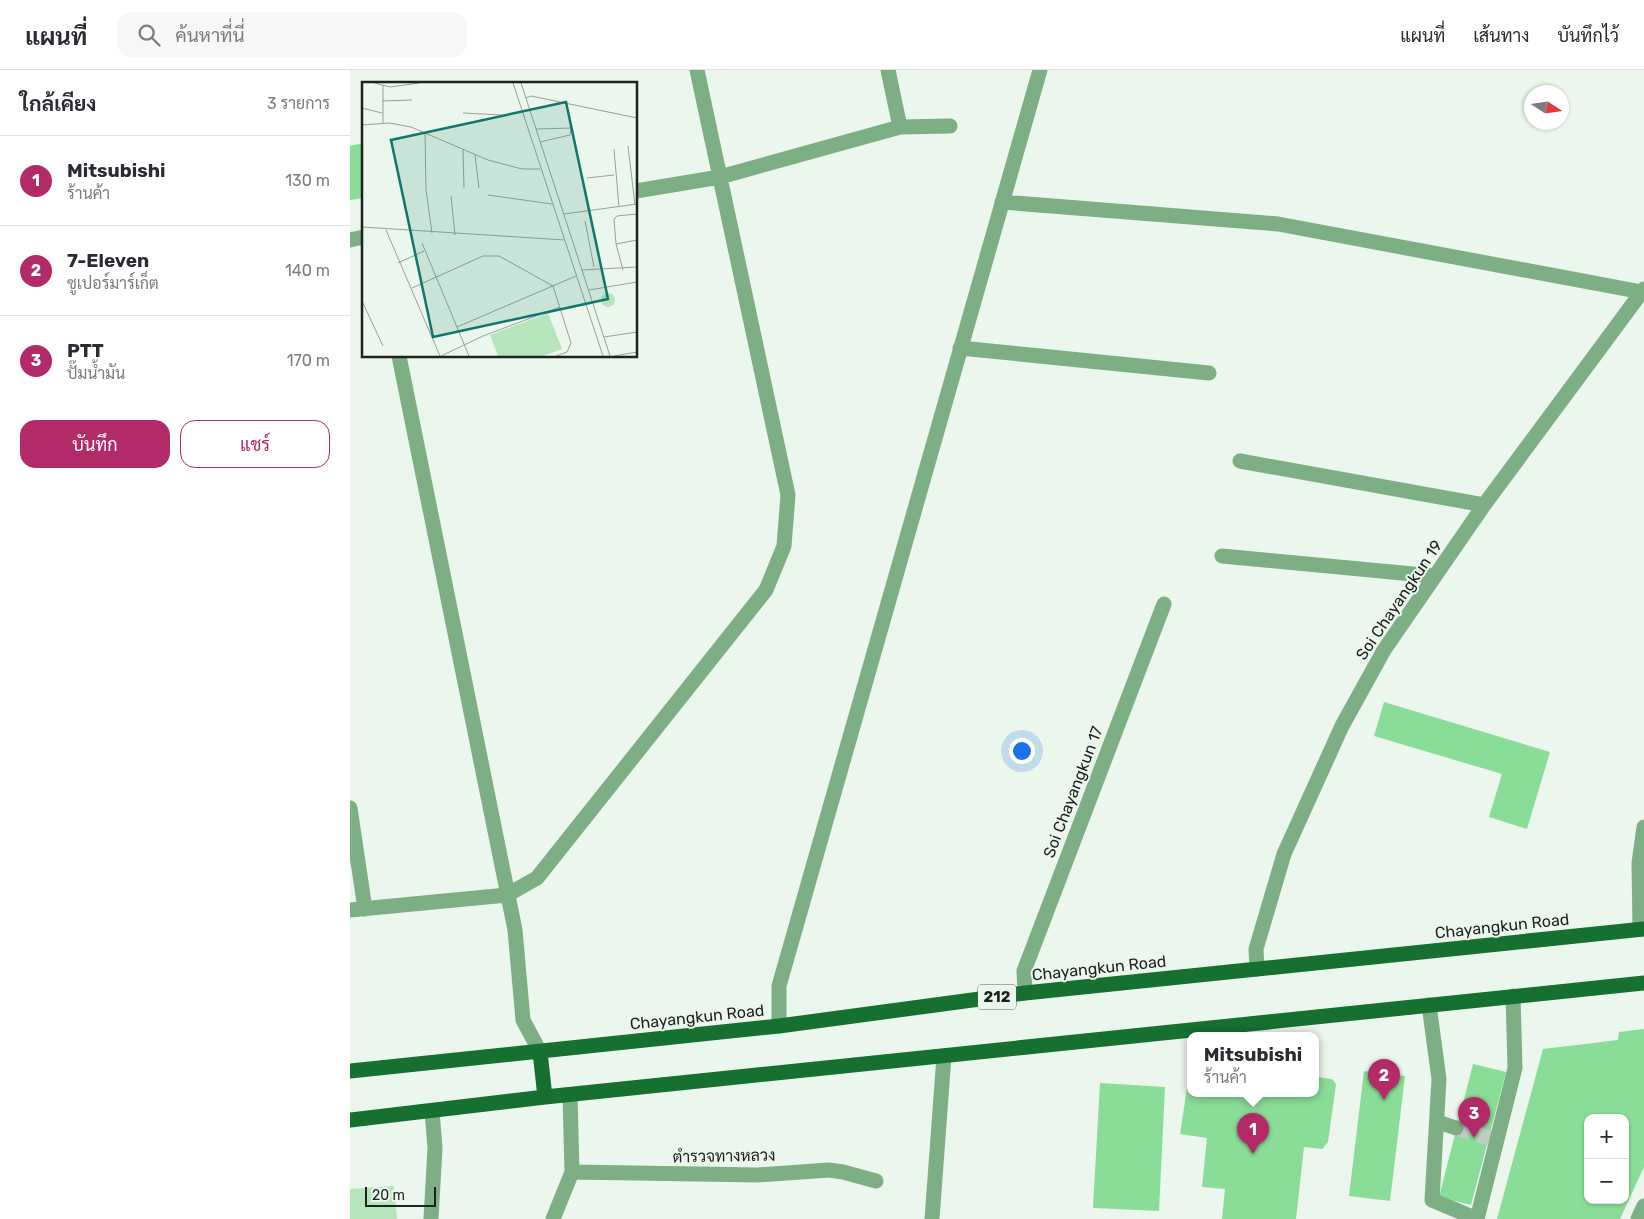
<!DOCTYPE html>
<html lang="th">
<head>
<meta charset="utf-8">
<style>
  :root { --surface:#fff; --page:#f7f7f7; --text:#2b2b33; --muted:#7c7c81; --line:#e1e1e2; --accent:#b32a68 }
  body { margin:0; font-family:Rubik,Sarabun,sans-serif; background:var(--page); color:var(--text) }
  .controls { position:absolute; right:15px; bottom:15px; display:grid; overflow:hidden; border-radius:10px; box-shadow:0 1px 4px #0004 }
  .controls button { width:45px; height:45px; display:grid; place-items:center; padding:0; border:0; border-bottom:1px solid var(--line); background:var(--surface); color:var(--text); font:25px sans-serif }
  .compass { position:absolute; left:1174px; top:15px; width:45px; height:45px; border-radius:50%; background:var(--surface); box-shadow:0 1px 4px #0004; rotate:102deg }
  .scale { position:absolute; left:15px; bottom:12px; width:71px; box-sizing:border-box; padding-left:5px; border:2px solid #1d221e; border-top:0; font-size:14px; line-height:18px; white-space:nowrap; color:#1d221e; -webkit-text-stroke:4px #ebf6ec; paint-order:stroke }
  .you { position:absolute; left:671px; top:680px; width:18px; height:18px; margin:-12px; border:4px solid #fff; border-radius:50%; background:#1a73e8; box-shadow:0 0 0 8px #1a73e833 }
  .badge { display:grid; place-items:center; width:32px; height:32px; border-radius:50%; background:var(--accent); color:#fff; font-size:16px; font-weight:700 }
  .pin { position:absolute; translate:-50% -41px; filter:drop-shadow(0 1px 2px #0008) }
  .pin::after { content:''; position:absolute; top:26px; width:18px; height:15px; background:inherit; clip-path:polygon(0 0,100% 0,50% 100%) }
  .popup { position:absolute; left:837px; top:962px; width:132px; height:65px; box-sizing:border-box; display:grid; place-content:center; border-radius:10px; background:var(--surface); filter:drop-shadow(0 1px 4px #0005); font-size:16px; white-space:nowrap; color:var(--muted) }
  .popup b { font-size:19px; color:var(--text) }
  .popup::after { content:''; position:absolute; left:50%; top:100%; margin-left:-10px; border:10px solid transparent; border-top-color:var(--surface) }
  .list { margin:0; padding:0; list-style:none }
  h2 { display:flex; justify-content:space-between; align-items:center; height:65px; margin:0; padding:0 20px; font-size:21px }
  h2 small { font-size:16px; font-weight:400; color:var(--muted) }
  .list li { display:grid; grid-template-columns:32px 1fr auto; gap:15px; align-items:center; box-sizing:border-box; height:90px; padding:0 20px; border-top:1px solid var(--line) }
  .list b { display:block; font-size:19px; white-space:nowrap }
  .list p { margin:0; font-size:16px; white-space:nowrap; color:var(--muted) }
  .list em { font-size:16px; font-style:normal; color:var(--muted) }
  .actions { display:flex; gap:10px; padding:15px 20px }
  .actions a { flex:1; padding:11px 0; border:1px solid var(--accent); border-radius:15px; text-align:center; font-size:18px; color:var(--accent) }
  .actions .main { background:var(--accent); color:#fff }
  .icon { flex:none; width:28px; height:28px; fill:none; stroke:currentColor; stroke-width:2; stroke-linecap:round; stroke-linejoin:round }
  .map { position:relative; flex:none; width:1294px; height:1149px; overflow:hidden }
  header { display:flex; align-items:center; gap:30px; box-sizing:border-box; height:70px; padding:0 25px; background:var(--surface); border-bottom:1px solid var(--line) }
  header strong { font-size:24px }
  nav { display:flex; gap:28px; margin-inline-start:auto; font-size:18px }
  .search { width:350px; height:45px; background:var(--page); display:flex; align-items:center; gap:12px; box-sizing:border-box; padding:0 18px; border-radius:15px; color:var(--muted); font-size:19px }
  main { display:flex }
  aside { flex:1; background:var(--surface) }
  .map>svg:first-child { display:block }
</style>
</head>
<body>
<header>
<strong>แผนที่</strong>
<div class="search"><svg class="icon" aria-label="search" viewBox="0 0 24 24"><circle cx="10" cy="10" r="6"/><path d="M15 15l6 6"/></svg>ค้นหาที่นี่</div>
<nav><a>แผนที่</a><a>เส้นทาง</a><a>บันทึกไว้</a></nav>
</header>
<main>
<aside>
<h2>ใกล้เคียง<small>3 รายการ</small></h2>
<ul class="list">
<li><span class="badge">1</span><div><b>Mitsubishi</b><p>ร้านค้า</p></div><em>130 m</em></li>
<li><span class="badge">2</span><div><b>7-Eleven</b><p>ซูเปอร์มาร์เก็ต</p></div><em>140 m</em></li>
<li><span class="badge">3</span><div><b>PTT</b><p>ปั๊มน้ำมัน</p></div><em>170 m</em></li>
</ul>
<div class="actions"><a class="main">บันทึก</a><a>แชร์</a></div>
</aside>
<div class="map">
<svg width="1294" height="1149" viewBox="0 0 1294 1149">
  <rect width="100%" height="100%" fill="#ebf6ec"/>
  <path fill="#b5e5bb" d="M44,1116L47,1149H0V1119Z"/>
  <path fill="#8add97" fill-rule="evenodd" d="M14,73V128L0,130V76Z
    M1034,632L1200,682L1177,759L1139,747L1152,704L1024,666Z
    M1294,959V1097L1270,1149H1147L1193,979L1268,970L1269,962ZM1238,1048H1275V1130H1238Z
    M1123,994L1156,1002L1121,1135L1089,1127Z
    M1014,1001L1055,1006L1040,1131L999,1126Z
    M966,1007L982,1009L986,1014L978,1072L972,1079L954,1077L946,1149H872L875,1119L852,1117L857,1068L830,1064L837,1018L840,1019V1023H866L885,1026V1023H966Z
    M750,1013L815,1017L809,1141L743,1138Z"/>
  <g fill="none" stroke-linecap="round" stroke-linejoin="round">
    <path stroke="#c2ccc3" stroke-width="15" stroke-dasharray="15 8" stroke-linecap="butt" d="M1106,1058L1140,1068"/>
    <path stroke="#7caf83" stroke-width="15" d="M538,0L550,57
      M286,121L370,107L550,57L600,56
      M652,132L928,154L1292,222
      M0,170L14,167
      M610,278L859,303
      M49,286L165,860L173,950L190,982
      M890,391L1134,435
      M872,486L1084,506
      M0,738L15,839
      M0,840L157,825L187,808L416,520L434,476L438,425L347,0
      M1290,859L1289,793L1294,757
      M907,899L906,879L934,784L992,656L1034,580L1134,435L1294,219
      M675,923L674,901L814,534
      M1079,935L1089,1009L1082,1130L1127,1149L1165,998L1163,926
      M429,956V916L690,0
      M1088,1052L1106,1058
      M222,1102L408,1105L479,1100L493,1102L526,1111
      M81,1149L85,1078L82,1041
      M203,1149L222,1102L220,1025
      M582,1149L594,986
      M1288,1149L1294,1136"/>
    <path stroke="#167030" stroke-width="15" d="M190,982L195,1027
      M0,1001L429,956L675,923L1294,859
      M0,1050L195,1027L1294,913"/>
  </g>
  <g text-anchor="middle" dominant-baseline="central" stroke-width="4" stroke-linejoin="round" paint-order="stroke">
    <rect fill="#ebf6ec" stroke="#5b625c" stroke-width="1" x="628" y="914.5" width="38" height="25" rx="4"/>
    <g font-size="15" font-weight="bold" fill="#1d221e">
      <text x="647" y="927">212</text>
    </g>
    <g font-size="16" fill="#1d221e" stroke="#ebf6ec">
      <text transform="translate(1049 530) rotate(-56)">Soi Chayangkun 19</text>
      <text transform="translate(723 722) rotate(-69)">Soi Chayangkun 17</text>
      <text transform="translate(1152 856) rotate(-6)">Chayangkun Road</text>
      <text transform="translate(749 898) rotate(-6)">Chayangkun Road</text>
      <text transform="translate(347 947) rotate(-6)">Chayangkun Road</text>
      <text transform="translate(374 1086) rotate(-1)">ตำรวจทางหลวง</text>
    </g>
  </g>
  <g transform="translate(12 12)">
    <rect width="275" height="275" fill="#ebf6ec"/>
    <path d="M239 218a7 7 0 1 1 14 0a7 7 0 1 1-14 0ZM186,231L200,267L181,274H136L128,253Z" fill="#b5e5bb"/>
    <path fill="none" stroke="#99a19a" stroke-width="1" d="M13,1L28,5L57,1M151,1L241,274M159,1L248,274M21,3V41M164,16L169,14L275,36M20,19L50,18M0,26L20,31M101,31L141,33L160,30M0,43L27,41L49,45L126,78L160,87H178M174,47L209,46L208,53L178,60M63,51L64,108L70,151M266,64L273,123M252,67L257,125M101,68L102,106M113,73L117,106M225,96L252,93M126,113L190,122M89,114L93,153M202,132L275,122M223,139L232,185M0,145L203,158M24,148L78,274M60,161L107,274M254,162L275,158M36,181L62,169M220,188L275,185M261,188L254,162L252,137L255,134L275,132M50,206L121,174H137L191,204L209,261L205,270L194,274M227,208L275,200M0,219L21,264M95,245L214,194M242,255L275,250M79,274L121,254L198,225M252,274L275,270"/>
    <path fill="#0f766e" fill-opacity="0.15" stroke="#0f766e" stroke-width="2.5" d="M204,20L246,217L71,255L29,58Z"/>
    <rect width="275" height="275" fill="none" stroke="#1d221e" stroke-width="2.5"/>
  </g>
</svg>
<div class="controls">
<button>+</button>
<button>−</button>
</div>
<svg class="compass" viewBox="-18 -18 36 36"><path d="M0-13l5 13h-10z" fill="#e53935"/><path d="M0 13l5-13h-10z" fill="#7c7c81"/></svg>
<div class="scale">20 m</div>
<div class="you"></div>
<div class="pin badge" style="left:903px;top:1084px">1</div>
<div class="popup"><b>Mitsubishi</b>ร้านค้า</div>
<div class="pin badge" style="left:1034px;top:1030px">2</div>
<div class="pin badge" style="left:1124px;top:1068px">3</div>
</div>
</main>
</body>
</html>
